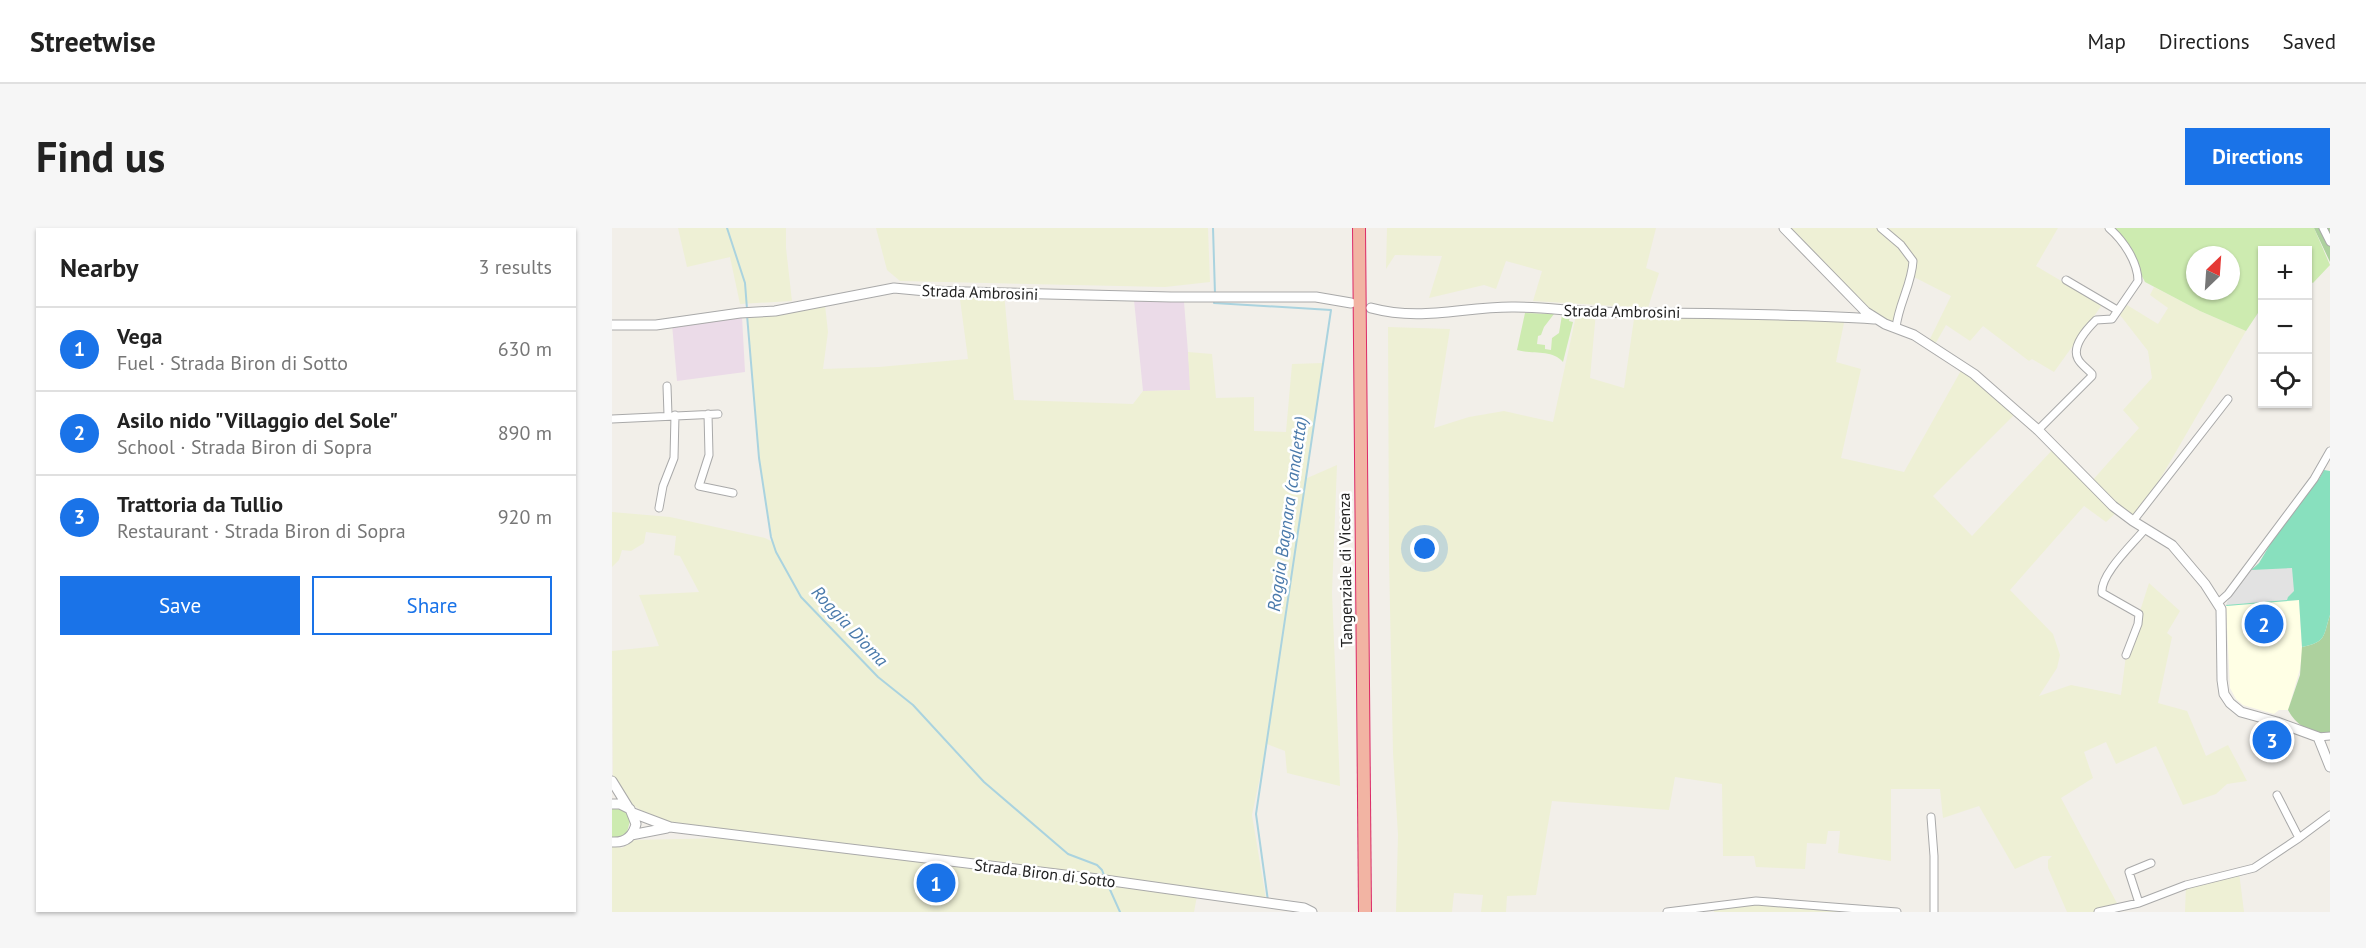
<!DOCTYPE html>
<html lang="en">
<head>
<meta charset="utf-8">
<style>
  :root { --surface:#fff; --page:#f6f6f6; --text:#222; --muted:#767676; --line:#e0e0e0; --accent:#1a73e8 }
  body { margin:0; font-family:"PT Sans",sans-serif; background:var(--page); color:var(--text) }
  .controls { position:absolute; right:18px; top:18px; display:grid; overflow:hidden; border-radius:0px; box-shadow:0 2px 4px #0004 }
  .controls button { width:54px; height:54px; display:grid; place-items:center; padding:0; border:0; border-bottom:2px solid var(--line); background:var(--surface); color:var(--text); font:30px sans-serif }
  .compass { position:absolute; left:1574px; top:18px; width:54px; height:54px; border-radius:50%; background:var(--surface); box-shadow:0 2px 4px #0004; rotate:25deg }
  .you { position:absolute; left:813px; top:321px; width:21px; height:21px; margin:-15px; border:4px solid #fff; border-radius:50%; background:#1a73e8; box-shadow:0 0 0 9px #1a73e833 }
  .badge { display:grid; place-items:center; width:39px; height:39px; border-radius:50%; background:var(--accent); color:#fff; font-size:20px; font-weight:700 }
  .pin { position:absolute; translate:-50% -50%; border:3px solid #fff; box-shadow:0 2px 6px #0006 }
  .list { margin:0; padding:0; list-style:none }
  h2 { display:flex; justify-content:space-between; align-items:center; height:78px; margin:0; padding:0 24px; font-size:26px }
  h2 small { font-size:20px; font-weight:400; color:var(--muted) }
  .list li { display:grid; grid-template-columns:39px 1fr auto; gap:18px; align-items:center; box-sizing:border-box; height:84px; padding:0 24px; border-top:2px solid var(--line) }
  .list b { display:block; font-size:22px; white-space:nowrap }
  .list p { margin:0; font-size:20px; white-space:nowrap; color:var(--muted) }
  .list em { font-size:20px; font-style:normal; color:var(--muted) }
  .actions { display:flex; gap:12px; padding:18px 24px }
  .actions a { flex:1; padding:14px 0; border:2px solid var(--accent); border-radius:0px; text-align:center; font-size:21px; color:var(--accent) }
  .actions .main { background:var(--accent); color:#fff }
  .icon { flex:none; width:33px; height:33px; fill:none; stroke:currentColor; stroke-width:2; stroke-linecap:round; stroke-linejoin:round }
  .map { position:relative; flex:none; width:1718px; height:684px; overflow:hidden; border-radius:0px }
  header { display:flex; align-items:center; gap:36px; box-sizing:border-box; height:84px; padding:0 30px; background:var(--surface); border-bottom:2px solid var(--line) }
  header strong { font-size:28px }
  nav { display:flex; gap:33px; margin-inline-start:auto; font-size:21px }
  .intro { display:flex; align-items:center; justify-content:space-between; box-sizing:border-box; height:144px; padding:0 36px }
  h1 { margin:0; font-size:42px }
  .button { padding:15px 27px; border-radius:0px; background:var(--accent); color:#fff; font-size:21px; font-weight:700 }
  main { display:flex; gap:36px; padding:0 36px }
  aside { flex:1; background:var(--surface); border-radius:0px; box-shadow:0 2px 4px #0004 }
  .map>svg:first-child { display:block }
</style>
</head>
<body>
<header>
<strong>Streetwise</strong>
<nav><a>Map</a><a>Directions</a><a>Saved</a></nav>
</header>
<div class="intro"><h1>Find us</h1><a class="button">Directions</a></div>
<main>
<aside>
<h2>Nearby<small>3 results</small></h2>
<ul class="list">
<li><span class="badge">1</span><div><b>Vega</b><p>Fuel · Strada Biron di Sotto</p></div><em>630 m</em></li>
<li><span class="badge">2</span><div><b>Asilo nido &quot;Villaggio del Sole&quot;</b><p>School · Strada Biron di Sopra</p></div><em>890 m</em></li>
<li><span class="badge">3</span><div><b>Trattoria da Tullio</b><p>Restaurant · Strada Biron di Sopra</p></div><em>920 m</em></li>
</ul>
<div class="actions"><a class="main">Save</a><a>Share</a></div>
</aside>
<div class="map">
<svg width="1718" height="684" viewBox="0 0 1718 684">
  <rect width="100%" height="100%" fill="#f2efe9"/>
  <path fill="#ebdbe8" d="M522,72L572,74L579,162L531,163Z
    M130,88L133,144L65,153L60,96Z"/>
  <path fill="#ffffe5" d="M1687,372L1690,424L1688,441L1676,482H1667L1662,486L1631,477L1624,471L1618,460L1614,378Z"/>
  <path fill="#eef0d5" d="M66,0H174V20L180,73L128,76L118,29L75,39Z
    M264,0H596L598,54L553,59L288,53L275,42Z
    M775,0H1044L1034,40L1047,45L1036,80L921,73L930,43L894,33L884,61L872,57L817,70L830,28L783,27L774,41Z
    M1172,0H1269L1275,6V0H1446L1424,38L1490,77L1442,144L1420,131L1417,133L1371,98L1358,113L1334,97L1322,118L1316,115L1339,68L1302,49L1284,100L1273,96Z
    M1542,59L1588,83L1634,103L1529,284L1521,293L1507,282L1494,294L1472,278L1398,362L1441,406L1448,427L1445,440L1427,468L1459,457L1509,467L1514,427L1537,355L1568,383L1555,405L1560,409L1546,475L1575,483L1594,528L1616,517L1635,553L1615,556L1604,566L1571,577L1544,518L1504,536L1494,514L1472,524L1481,550L1449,570L1507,679L1486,684H1455L1436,640V632L1440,628H1431L1403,641L1367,578L1331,590L1328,561H1279V633L1226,625L1228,603H1216L1214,616L1195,615L1193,641L1144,639L1142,628H1111L1110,556L1063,549L1057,582L940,573L924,667L895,668L894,684H869L871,667L842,665L840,684H784L786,607L781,525L777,331L776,99L838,101L822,200L857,189L892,183L941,194L965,83L984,84L978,150L1012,160L1023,84L1233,90L1224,134L1249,141L1229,230L1292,244L1351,139L1405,184L1321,268L1360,308L1443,219L1479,254L1527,200L1511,182L1540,150L1536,123L1508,87L1515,77L1546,96L1556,80L1538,67Z
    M347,64L392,65L402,172L521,176L531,163L578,162L576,124L600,126L604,170L642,169V203L674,204L680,136L711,135L693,251L725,237L720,365L728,558L675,545L673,523L655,516L640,587L654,671L356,636L481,656L585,668L582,684H0V618L10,620L22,612L116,610L43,591L14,573L1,550L0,423L47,418L27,367L87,364L68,328L62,327L64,308L34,304L32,315L19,323L10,322L7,332L0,339V284L58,289L153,310L161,314L147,230L135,88L213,77L216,104L211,141L267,139L356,131Z
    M1627,644L1632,684H1573L1574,657Z
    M1144,673L1283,684H1102L1103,678Z"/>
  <path fill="#cdebb0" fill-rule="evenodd" d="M1502,0H1702L1718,37L1701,55L1696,52V22H1650V86L1646,85L1634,103L1588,83L1533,54L1509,8ZM1583,27H1619V63H1583Z
    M913,85L942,86L932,99L929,107L926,108L925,116L933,117V121L939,122L940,110L947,105L950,87H962V89H958L957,93L961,94L951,134C940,121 921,127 905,122Z
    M0,580C11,580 15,583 18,593L15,604L10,609L0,610Z"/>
  <path fill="#add19e" d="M1702,0H1718V34Z
    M1718,387V508L1712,510C1696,503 1684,497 1676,482L1688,447L1690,419C1715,414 1711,408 1718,387Z"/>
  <path fill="#88e0be" d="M1712,242L1718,243V387C1711,408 1715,414 1690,419L1687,372L1614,378L1626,354L1647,335L1666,303L1689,272L1707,251Z"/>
  <path fill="#e2e2e2" d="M1680,340L1682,363L1676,369L1675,372L1614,377L1620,364L1639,342Z"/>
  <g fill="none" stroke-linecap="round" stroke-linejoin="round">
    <path stroke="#aad3df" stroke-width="2" d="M115,0L133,55L135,81
      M601,0L603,66
      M602,72V75L719,82L644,586L656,673
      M135,87L147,230L159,309L164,324L189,369L266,449L301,477L372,554L456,626L485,637L490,642L493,650
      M495,655L508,684"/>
    <g stroke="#a9a9a9" stroke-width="9">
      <path id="minor" d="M1269,0L1289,17L1301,33C1300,56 1286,77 1284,100
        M1711,0L1718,14
        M1454,52L1505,82
        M55,158L56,187
        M96,186L97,227L87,258L121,265
        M0,191L106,186
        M1426,202L1480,148V146C1476,141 1469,137 1466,131C1459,118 1475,101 1484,92L1500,91L1526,53C1526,34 1511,12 1497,0
        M47,280L51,258L62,230L63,187
        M1521,293L1616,171
        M1606,375L1616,366L1702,251L1718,223
        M1514,427L1526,396L1527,386L1490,365C1488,346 1521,316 1533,301
        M1706,509L1718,508
        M1665,567L1687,610
        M1319,589L1322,628V684
        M1527,675L1517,644L1539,635
        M1055,684L1144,673L1285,684
        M1486,684L1527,675L1574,657L1642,640L1687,610L1718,587"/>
    </g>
    <g stroke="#a9a9a9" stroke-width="11">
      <path id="tertiary" d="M1172,0L1254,84L1273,96L1302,107L1362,146L1426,202L1501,278L1521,293L1560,317L1593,356L1609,381L1610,452L1612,466L1618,475L1629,484L1665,494L1706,509L1718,539
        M759,80C811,94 852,78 903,79C931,79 958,83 985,84C1077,86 1170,85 1262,91
        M0,97H44L128,85L163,83L282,60L314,63L559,69H704L739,75
        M0,553L16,579
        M0,576H8L18,581L24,596C21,609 13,615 0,614
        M21,585L58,599L486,651L692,680L700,684
        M19,607L55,600"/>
    </g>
    <g stroke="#dc2a67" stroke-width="14">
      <path id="trunk" d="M747,0L753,684"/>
    </g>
    <use href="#minor" stroke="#fff" stroke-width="7"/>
    <use href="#tertiary" stroke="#fff" stroke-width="9"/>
    <use href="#trunk" stroke="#f2b4a3" stroke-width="12"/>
  </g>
  <g text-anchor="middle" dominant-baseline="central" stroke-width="5" stroke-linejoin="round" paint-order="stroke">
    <g font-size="16" fill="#222" stroke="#fff">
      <text transform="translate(368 64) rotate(2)">Strada Ambrosini</text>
      <text transform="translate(1010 83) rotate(1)">Strada Ambrosini</text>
      <text transform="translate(733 342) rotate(-91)">Tangenziale di Vicenza</text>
      <text transform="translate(433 645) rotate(7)">Strada Biron di Sotto</text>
    </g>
    <g font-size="18" font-style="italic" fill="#4a7aab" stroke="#fff">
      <text transform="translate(675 286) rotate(-82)">Roggia Bagnara (canaletta)</text>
      <text transform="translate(238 398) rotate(47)">Roggia Dioma</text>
    </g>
  </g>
</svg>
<div class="controls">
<button>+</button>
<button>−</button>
<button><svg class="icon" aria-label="locate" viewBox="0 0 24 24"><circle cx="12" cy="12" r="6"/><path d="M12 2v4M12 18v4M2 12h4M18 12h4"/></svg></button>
</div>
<svg class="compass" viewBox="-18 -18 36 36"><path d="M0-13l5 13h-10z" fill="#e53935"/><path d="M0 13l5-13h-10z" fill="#767676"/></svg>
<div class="you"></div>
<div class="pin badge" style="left:324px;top:655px">1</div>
<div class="pin badge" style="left:1652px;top:396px">2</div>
<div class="pin badge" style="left:1660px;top:512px">3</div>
</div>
</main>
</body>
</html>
